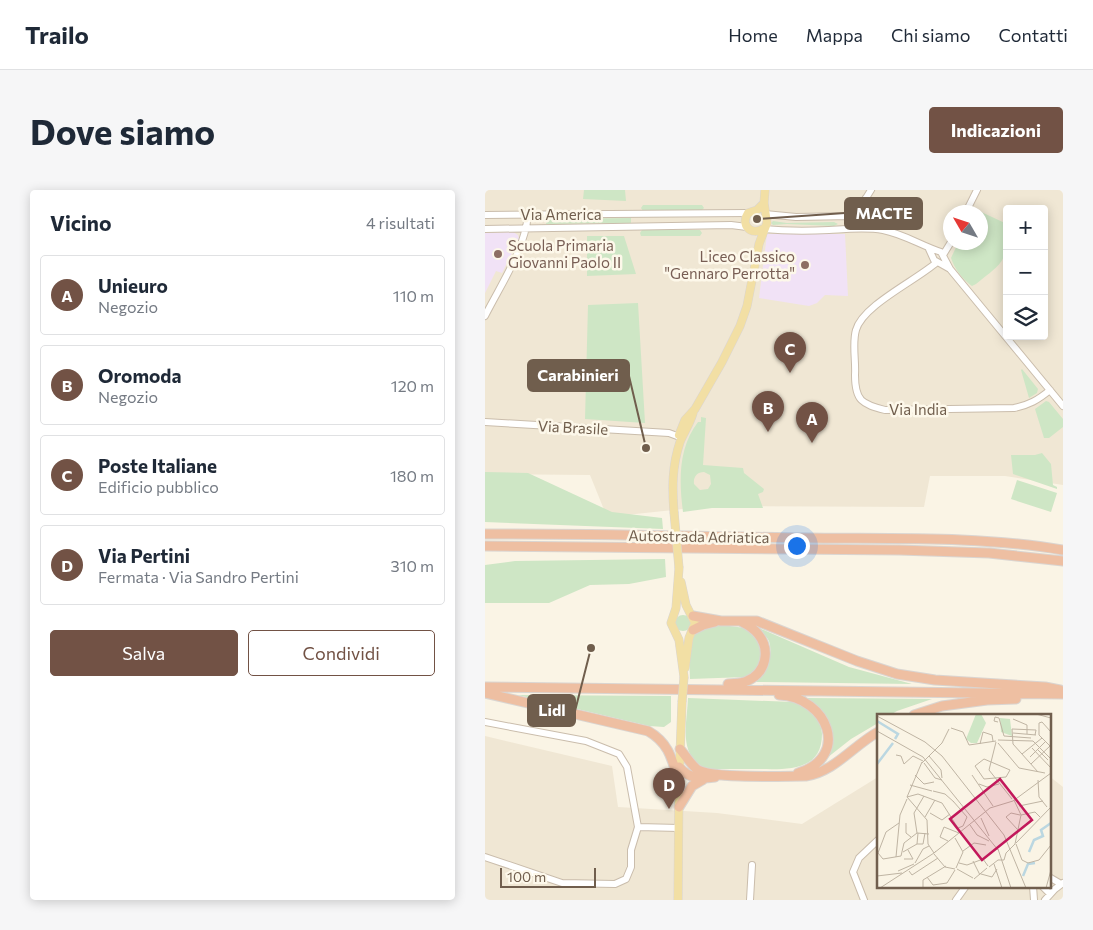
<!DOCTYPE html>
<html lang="it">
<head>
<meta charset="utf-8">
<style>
  :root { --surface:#fff; --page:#f6f6f7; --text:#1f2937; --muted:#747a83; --line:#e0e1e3; --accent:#725245 }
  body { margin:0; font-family:Commissioner,sans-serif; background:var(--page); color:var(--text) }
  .controls { position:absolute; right:15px; top:15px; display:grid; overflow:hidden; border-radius:5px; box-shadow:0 2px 12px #0003 }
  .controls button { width:45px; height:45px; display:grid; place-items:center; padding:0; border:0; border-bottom:1px solid var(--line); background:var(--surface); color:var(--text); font:25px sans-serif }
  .compass { position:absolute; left:458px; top:15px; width:45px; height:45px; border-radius:50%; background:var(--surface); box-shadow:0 2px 12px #0003; rotate:309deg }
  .scale { position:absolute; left:15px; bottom:12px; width:96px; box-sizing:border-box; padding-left:5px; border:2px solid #705e4d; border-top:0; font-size:14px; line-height:18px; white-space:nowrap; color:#705e4d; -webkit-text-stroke:4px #fdf8ea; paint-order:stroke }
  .you { position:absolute; left:311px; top:355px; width:18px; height:18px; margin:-12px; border:4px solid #fff; border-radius:50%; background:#1a73e8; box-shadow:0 0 0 8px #1a73e833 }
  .badge { display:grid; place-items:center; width:32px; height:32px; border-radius:50%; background:var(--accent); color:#fff; font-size:16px; font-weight:700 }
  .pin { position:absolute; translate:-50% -41px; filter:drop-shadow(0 1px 2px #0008) }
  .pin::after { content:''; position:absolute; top:26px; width:18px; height:15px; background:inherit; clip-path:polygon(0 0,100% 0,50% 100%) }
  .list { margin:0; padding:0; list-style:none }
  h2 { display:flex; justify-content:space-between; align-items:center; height:65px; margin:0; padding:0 20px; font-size:21px }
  h2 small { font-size:16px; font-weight:400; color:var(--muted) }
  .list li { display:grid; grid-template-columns:32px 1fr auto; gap:15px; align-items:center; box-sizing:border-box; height:80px; margin:0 10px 10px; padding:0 10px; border:1px solid var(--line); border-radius:5px }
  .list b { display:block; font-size:19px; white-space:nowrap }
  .list p { margin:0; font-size:16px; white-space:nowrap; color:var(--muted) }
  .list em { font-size:16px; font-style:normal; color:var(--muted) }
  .actions { display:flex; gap:10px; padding:15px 20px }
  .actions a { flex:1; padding:11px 0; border:1px solid var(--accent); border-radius:5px; text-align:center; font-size:18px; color:var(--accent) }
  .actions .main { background:var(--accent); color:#fff }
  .icon { flex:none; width:28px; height:28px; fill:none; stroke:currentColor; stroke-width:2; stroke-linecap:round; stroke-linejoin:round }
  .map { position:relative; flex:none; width:578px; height:710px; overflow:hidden; border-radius:5px }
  header { display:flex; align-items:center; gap:30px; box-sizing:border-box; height:70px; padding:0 25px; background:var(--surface); border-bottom:1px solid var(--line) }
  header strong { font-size:24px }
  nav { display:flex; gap:28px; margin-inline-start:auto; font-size:18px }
  .intro { display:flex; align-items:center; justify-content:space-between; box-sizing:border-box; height:120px; padding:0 30px }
  h1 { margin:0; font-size:35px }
  .button { padding:12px 22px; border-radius:5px; background:var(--accent); color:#fff; font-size:18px; font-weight:700 }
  main { display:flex; gap:30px; padding:0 30px }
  aside { flex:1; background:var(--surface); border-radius:5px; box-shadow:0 2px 12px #0003 }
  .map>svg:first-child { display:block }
</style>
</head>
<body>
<header>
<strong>Trailo</strong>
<nav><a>Home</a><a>Mappa</a><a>Chi siamo</a><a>Contatti</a></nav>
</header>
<div class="intro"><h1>Dove siamo</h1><a class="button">Indicazioni</a></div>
<main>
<aside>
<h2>Vicino<small>4 risultati</small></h2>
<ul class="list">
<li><span class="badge">A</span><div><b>Unieuro</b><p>Negozio</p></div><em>110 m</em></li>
<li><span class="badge">B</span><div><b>Oromoda</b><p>Negozio</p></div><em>120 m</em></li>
<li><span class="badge">C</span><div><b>Poste Italiane</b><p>Edificio pubblico</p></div><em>180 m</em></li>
<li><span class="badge">D</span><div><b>Via Pertini</b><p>Fermata · Via Sandro Pertini</p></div><em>310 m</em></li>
</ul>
<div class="actions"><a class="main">Salva</a><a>Condividi</a></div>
</aside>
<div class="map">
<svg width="578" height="710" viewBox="0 0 578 710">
  <rect width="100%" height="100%" fill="#faf4e5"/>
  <path fill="#f0e7d4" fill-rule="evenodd" d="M0,0H578V295L520,286H445L439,317L226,316L122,327L105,285L0,284ZM522,19H559V146H522ZM466,22H496V52H466Z
    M0,546L127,576L133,617L232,623L317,634L393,587V696H564V586L578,597V710H0Z"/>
  <path fill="#f1e2f6" d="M28,42L33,45L34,49L17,83L11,81L0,103V43Z
    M282,44H360L363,106L340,105L332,113L324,116L274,108Z"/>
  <path fill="#cee6c5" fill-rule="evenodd" d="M99,0H140L141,11L98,9Z
    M158,15H217L219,18L217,20L158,21L156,18Z
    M492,20L522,34C522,72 520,71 491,94L487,96C478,90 469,78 466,68L473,53L496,52V22H488Z
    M146,28V33L61,34L62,29Z
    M288,31L302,33L349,32L353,34L349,36L302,34L288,35L286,33Z
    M157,40H215L217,43L215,46H156L155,43Z
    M102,46H139L151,84L102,86Z
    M153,113L160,233L100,229L103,115Z
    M537,179L553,199L552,203L544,208L536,180Z
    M561,211L564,212L578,229V237L564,248H559L550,219Z
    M216,227L221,228L218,275L258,278L259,283L279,299L278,302L273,304L278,318H227L198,322C194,291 193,258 213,232H216ZM219,282L225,285L226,294L223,299L215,300L209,294C208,287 212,282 219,282Z
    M557,263L566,274L568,295L572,297V299L528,284L526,265H550Z
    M0,282L43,283L127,322L177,328L178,339L0,332Z
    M532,290L572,303L566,322L526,309Z
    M180,369L181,387L144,394L105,395L64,413H0V375L30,371Z
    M190 433a8 8 0 1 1 16 0a8 8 0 1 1-16 0Z
    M237,435L260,438L268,442L276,458V470L272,479L261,487L205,489C205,473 199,446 218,438C224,436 231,436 237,435Z
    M274,438L364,477L427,494L271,492C280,481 289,466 284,451C282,447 277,442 274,438Z
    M33,505L186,506V532L179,537L164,536Z
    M203,508L308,512C323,518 336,527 337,544C337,584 297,579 269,579C254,579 239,579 223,579C192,568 202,534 203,508Z
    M322,508L447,509L412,521L405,525H393V533L366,549L333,575C336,570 342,565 345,559C355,537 337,521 322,508Z"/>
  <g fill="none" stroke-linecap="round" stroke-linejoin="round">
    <g stroke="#cabdac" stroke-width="8">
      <path id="minor" d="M381,8L382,25L395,33L397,37
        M481,22L492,0
        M280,24L311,27L366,26L384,32L396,39
        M0,25L263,23
        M365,38L366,26L381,8L386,0
        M0,39L246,35L262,37
        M278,39C300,41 323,41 344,40C362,39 380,37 398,40C419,44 437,56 456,62L465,79L578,216
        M444,59L449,70L465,79
        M458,65L466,52
        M452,72C432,90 378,115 371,140C367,153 371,171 370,185C370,211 377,214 400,220L529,218C544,215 553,210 565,200
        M0,126C16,94 40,60 43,24
        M0,232L184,243L192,246
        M0,532L101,551L134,564L142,577L153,637L146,660V677L141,689L130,694L77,693L0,667
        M153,637L194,638
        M564,687L576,694
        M548,696L549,710
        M557,696L565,704
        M265,710L267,675
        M379,710L368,682L374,668L393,650
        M471,710L481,696
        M560,710L570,699L578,693"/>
    </g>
    <g stroke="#dad5d1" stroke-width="9">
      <path id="major" d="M278,39C266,46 255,35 263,23L272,20L279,13
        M194,245L200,230L210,219L237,172L255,136L262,116L274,54L282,33L279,13L280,0
        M189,322C187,298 187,276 195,252C199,242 205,234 208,223
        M194,378L191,418L186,433L194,450L199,487
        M196,392L201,415L210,433L204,448L200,478
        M193,710L194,592L197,512"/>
    </g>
    <g stroke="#dad5d1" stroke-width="11">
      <path id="highway" d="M0,344C108,343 217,347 325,348C408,349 496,346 578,360
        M0,356L414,360L504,363L578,371
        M208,426L236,431H272L372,471L412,484L450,490L560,497L575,500
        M208,440L218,435L230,432
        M243,494C249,493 256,494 262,491C281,483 286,460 273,444C269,439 263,435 257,432
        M0,497L578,504
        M0,503L163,541C184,553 187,569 194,592
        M294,505C343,507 366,567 313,583
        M429,525L457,516L502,510L531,509
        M195,559C201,566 206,575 213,580C229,589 300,586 321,586C349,582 369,555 393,542
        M194,577C204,589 215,589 230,587
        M194,617L207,596L219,589"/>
    </g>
    <use href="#minor" stroke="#fff" stroke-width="6"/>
    <use href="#major" stroke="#f2dfa4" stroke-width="8"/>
    <use href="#highway" stroke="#eebfa2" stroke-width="9"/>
    <g stroke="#dad5d1" stroke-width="9" stroke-linecap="butt">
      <path id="major-bridge" d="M189,322L194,378
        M197,512L199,487"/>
    </g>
    <use href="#major-bridge" stroke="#f2dfa4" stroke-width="8"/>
  </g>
  <g fill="#8d6e63" stroke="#fdf8ea" stroke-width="2">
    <circle cx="13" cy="64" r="5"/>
    <circle cx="320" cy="75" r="5"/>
  </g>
  <g text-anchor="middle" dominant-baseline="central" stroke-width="5" stroke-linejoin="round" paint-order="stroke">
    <g font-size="15" fill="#705e4d" stroke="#fdf8ea">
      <text x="76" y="24">Via America</text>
      <text x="433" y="219">Via India</text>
      <text transform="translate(88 237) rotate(3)">Via Brasile</text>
      <text transform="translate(214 346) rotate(1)">Autostrada Adriatica</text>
    </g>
    <g font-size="15" fill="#785e54" stroke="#fdf8ea" text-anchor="start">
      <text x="23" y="55">Scuola Primaria<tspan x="23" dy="17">Giovanni Paolo II</tspan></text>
      <text x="310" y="66" text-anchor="end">Liceo Classico<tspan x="310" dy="17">"Gennaro Perrotta"</tspan></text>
    </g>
  </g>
  <g transform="translate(392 524)">
    <rect width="174" height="174" fill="#faf4e5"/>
    <path d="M99,0H104L109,9L100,29H94L89,25ZM123,4L133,5L135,22L124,18Z" fill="#cee6c5"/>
    <path fill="none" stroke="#bbd7e1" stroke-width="2.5" d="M0,7L21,20L18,25M0,50L16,29M152,138L157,126L166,122L164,116L174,109M146,162L151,150L158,149"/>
    <path fill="none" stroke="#bfb4a3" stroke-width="1" d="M159,0L174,4M0,2L48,28L65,42L127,121L149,174M136,5L150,11V20M121,8L117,7L118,3L122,4L127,22L154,24M74,14L86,18L92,31L119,27M0,17L46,43L121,136M174,18L165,8L162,9V21L174,33M136,19L159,21M158,21L159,16L135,15L136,30L161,58M121,26L156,27M156,27L174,45M119,28L112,56L135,85M121,29L142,54L168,59M103,30L106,18L115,21L116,27M155,34L174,54M160,35L171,46M145,40L165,24M19,41L24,42L27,50L36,42L46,47M52,42L64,56L65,64M153,43L168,28M107,45L133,56L129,63L107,65L98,52ZM47,47L45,49L65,29L72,15M45,48L30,83L50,106L51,130L57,139M47,49L58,64L65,66M154,50L173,32M38,61L47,70L57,68M95,61L116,92M161,66L162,83L170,93M102,70L110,73L122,70M33,71L55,77M56,77L68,80L77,88M30,83L41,80L65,89L81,114L86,112M76,87L90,103L86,112M142,92L166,87M53,99L65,106L73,100M144,101L158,98L163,103M48,103L58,86M104,104L112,122M22,109L9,118L1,139L6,145L24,142L27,129L40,119L52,120M29,109V119L34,123M93,111L100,121L112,127M141,116L129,103L134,99L143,101M40,119L37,99L47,82M78,124L86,138L79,154M71,127L63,123L67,113L82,119M139,129L174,93M40,130H46L48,119M139,130L145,146L151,149L162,146L174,131M121,135L134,174M59,137L57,139L113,94L136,87L174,59M86,137L97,129L109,131M26,138L40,130L41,119M57,140L68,153L78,155M19,143L23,101L30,85M27,145H36L31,136M96,147L103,161M38,149L46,135L52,132M82,149L90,151L106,145L111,152M117,150L125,174M112,153L121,146H127L129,139L138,130L144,101L137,86M80,155L96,164M21,157L37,150M32,157L35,161L61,144M104,160L115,163L120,155M0,162L25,159M50,163L56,171L70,169L78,156M97,165L110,154M3,174L57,139M46,174V166L69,152M169,174L174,156"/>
    <path fill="#c2185b" fill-opacity="0.15" stroke="#c2185b" stroke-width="2.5" d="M123,65L155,106L105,146L73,105Z"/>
    <rect width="174" height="174" fill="none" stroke="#705e4d" stroke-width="2.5"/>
  </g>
  <path fill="none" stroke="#705e4d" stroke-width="2" d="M272 29L360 23M161 258L144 186M106 458L90 521"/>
  <g fill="#705e4d" stroke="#fdf8ea" stroke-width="2">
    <circle cx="272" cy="29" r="5"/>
    <circle cx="161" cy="258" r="5"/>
    <circle cx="106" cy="458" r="5"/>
  </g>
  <g fill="#705e4d" stroke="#705e4d" stroke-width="2">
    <rect x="360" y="8" width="77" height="31" rx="5"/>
    <rect x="43" y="170" width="101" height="31" rx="5"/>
    <rect x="43" y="505" width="47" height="31" rx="5"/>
  </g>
  <g font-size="16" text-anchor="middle" font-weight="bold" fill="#fff">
    <text x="399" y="29">MACTE</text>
    <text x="93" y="191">Carabinieri</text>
    <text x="67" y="526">Lidl</text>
  </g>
</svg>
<div class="controls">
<button>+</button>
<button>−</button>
<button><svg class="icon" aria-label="layers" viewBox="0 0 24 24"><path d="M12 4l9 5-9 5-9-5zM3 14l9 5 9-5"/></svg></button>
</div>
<svg class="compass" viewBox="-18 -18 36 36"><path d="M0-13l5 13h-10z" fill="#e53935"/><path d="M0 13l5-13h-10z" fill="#747a83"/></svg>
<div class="scale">100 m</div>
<div class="you"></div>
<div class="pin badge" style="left:327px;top:253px">A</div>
<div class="pin badge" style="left:283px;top:242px">B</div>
<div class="pin badge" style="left:305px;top:183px">C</div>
<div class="pin badge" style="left:184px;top:619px">D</div>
</div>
</main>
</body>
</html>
